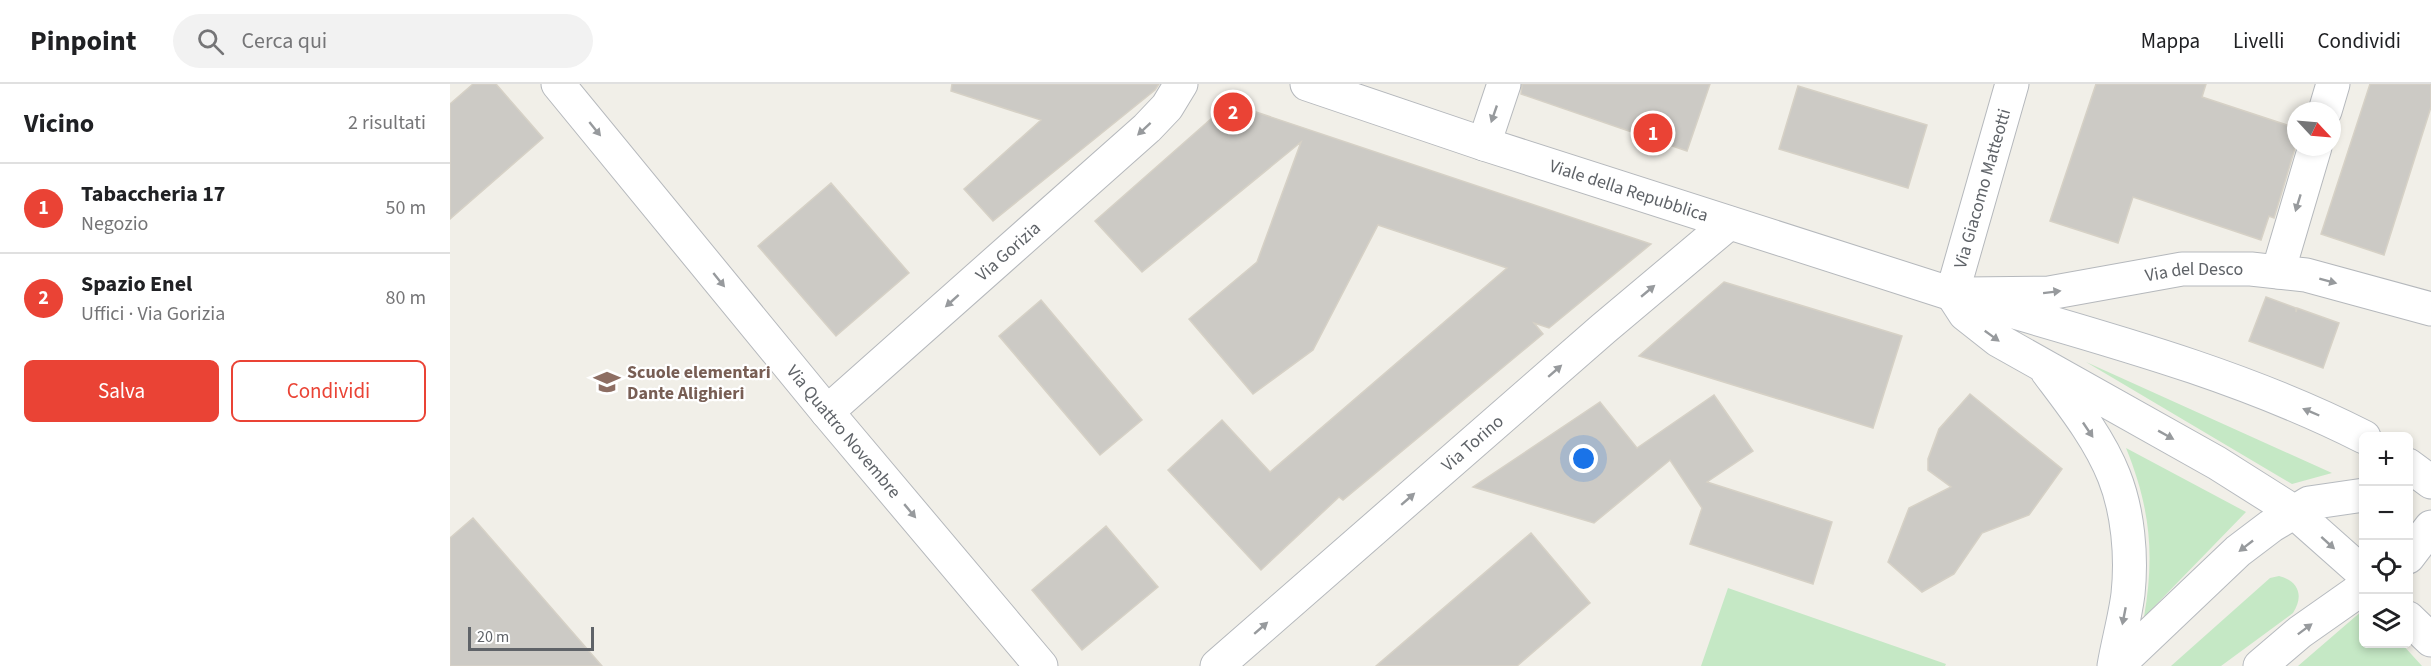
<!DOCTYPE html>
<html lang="it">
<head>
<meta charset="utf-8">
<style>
  :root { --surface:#fff; --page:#f2f2f2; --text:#202124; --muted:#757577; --line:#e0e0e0; --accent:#ea4335 }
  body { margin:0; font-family:"Source Sans 3",sans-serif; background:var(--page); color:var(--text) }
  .controls { position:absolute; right:18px; bottom:18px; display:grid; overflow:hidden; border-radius:9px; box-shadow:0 3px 9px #0003 }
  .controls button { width:54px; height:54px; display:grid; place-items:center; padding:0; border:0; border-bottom:2px solid var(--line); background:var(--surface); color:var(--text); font:30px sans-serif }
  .compass { position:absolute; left:1837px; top:18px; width:54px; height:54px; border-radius:50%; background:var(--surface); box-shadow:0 3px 9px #0003; rotate:116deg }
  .scale { position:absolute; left:18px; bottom:15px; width:126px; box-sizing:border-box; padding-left:6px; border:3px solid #5f6368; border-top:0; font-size:16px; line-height:21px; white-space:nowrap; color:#5f6368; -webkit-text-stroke:4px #fff; paint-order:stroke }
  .you { position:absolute; left:1134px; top:375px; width:21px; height:21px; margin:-15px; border:4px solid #fff; border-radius:50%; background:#1a73e8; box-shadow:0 0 0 9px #1a73e833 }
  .badge { display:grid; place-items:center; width:39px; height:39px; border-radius:50%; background:var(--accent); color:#fff; font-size:20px; font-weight:700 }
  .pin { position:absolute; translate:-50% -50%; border:3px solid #fff; box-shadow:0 2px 6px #0006 }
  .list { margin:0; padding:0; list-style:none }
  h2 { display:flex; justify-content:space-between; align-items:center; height:78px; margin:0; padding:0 24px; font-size:26px }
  h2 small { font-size:20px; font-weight:400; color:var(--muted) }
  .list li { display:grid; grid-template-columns:39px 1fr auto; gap:18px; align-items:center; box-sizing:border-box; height:90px; padding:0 24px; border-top:2px solid var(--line) }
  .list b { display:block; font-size:22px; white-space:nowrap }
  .list p { margin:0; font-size:20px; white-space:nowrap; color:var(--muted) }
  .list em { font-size:20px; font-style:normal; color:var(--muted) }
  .actions { display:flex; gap:12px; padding:18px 24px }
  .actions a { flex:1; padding:14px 0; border:2px solid var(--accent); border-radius:9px; text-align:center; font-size:21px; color:var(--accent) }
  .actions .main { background:var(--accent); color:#fff }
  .icon { flex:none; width:33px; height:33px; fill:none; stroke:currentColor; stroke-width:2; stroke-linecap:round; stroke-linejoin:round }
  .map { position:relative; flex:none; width:1981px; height:582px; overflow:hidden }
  header { display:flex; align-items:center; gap:36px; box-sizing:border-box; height:84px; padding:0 30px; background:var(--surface); border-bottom:2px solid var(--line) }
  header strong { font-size:28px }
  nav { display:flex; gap:33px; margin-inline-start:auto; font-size:21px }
  .search { width:420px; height:54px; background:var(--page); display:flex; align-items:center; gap:15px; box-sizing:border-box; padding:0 21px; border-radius:33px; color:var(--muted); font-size:22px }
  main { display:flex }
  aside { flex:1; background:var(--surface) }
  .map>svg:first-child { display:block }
</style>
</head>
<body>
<header>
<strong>Pinpoint</strong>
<div class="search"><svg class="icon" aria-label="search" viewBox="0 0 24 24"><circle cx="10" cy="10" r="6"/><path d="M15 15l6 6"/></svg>Cerca qui</div>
<nav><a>Mappa</a><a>Livelli</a><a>Condividi</a></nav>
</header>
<main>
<aside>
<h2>Vicino<small>2 risultati</small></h2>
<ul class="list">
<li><span class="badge">1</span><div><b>Tabaccheria 17</b><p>Negozio</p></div><em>50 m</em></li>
<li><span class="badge">2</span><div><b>Spazio Enel</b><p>Uffici · Via Gorizia</p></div><em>80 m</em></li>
</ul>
<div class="actions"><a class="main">Salva</a><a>Condividi</a></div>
</aside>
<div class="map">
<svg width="1981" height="582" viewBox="0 0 1981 582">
  <rect width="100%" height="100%" fill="#f1efe8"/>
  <path fill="#c5e8c5" d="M1636,278L1882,389L1842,400Z
    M1676,364L1796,428L1694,533C1705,470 1700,423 1676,364Z
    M1829,492C1849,497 1854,512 1843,529L1771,582H1721L1820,494Z
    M1278,504L1496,580L1495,582H1251Z
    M1913,526L1914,560H1952L1972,582H1848Z"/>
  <path fill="#cccac5" stroke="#d6d1c6" stroke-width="1.5" d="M23,0H46L93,54L0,135V20Z
    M502,0H709L705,6L543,137L514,105L591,36L501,7Z
    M1072,0H1260L1237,67L1071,10Z
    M1646,0H1756L1752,13L1846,44V61L1824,134L1819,132L1811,156L1683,113L1668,159L1600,137Z
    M1920,0H1981V23L1934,171L1871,150Z
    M1348,2L1477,41L1458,104L1329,65Z
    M779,19L1201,160L1099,244L1084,239L1093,250L893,416L889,413L811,486L718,386L772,336L820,388L1057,184L928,141L863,266L803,310L739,235L807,178L851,58L692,188L645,137Z
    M381,99L459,189L386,252L308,162Z
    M1274,198L1452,252L1423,344L1189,272Z
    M1816,213L1846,224V228L1847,224L1889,239L1873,284L1799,257Z
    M591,216L692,336L650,371L549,252Z
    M1520,310L1612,385L1579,431L1532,449L1504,490L1472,508L1438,478L1459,424L1501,403L1478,386V375L1489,345Z
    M1264,311L1303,367L1257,398L1382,438L1363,500L1240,460L1252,424L1220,376L1144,439L1023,403L1150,318L1187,364Z
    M23,434L152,582H0V454Z
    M656,442L708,503L632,566L582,506Z
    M1081,449L1140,519L1067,582H926Z"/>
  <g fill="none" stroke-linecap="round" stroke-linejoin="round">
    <g stroke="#b5b8bc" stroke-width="35">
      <g id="minor">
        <path id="s1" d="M108,0L377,328L591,582"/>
        <path d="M1875,27L1883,0"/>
        <path d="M1034,60L1054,0"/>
        <path d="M1828,188L1865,63"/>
        <path id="s2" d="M1516,210L1599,209L1732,185H1801L1856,191L1981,225"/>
        <path id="s3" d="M377,328L697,44L717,23L731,0"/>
        <path id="s4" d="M767,582L1153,245L1279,139"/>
      </g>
    </g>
    <g stroke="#b5b8bc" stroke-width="35">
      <g id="tertiary">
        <path id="s5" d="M857,0L1034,60L1502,210L1562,0"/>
      </g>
    </g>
    <g stroke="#b6babf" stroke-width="35">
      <path id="secondary" d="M1502,210L1515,230L1548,256L1767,379L1843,427L1914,490
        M1502,210C1641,251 1784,287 1914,353
        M1597,287C1621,319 1649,354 1664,392C1678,427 1682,472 1678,510C1675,534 1668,558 1664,582
        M1958,381L1981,398
        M1958,473L1981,443
        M1958,534L1981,556
        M1667,582L1788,467L1821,442L1859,419L1914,411
        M1810,582L1850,548L1914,503"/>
    </g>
    <use href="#minor" stroke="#fff" stroke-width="33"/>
    <use href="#tertiary" stroke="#fff" stroke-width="33"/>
    <use href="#secondary" stroke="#fff" stroke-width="33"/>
  </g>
  <defs><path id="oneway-solid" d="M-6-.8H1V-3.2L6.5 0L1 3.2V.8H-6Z" transform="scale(1.5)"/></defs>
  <g fill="#979a9d">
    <use href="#oneway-solid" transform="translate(1044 30) rotate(109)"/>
    <use href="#oneway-solid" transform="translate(145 45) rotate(51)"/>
    <use href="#oneway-solid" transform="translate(694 45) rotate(137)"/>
    <use href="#oneway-solid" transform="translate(1848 119) rotate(107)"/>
    <use href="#oneway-solid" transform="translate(269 196) rotate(51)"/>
    <use href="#oneway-solid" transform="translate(1878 197) rotate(15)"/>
    <use href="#oneway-solid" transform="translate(1198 207) rotate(-40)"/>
    <use href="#oneway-solid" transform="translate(1602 208) rotate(-7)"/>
    <use href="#oneway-solid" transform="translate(502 217) rotate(138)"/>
    <use href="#oneway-solid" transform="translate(1542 252) rotate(36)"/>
    <use href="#oneway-solid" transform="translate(1105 287) rotate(-41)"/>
    <use href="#oneway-solid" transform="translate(1861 328) rotate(-157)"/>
    <use href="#oneway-solid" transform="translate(1638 346) rotate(56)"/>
    <use href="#oneway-solid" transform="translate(1716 351) rotate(29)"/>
    <use href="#oneway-solid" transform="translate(958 415) rotate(-41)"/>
    <use href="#oneway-solid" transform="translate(460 427) rotate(50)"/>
    <use href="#oneway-solid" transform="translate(1878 459) rotate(42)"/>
    <use href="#oneway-solid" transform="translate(1796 462) rotate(142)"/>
    <use href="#oneway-solid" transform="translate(1674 532) rotate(101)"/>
    <use href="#oneway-solid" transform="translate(811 544) rotate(-41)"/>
    <use href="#oneway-solid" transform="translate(1855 545) rotate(-37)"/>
  </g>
  <defs>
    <g id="school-bare" transform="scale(2.07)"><path d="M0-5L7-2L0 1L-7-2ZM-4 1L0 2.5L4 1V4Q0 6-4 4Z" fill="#8d6e63" stroke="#fff" stroke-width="2.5" paint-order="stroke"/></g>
  </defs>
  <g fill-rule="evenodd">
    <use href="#school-bare" x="157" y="298"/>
  </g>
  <g text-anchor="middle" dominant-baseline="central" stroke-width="4.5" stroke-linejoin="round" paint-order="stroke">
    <g font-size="18" fill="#5f6368" stroke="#fff">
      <text stroke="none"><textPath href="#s5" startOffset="788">Via Giacomo Matteotti</textPath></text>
      <text stroke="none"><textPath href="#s5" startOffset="339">Viale della Repubblica</textPath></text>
      <text stroke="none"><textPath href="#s3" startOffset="242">Via Gorizia</textPath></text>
      <text stroke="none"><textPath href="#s2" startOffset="230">Via del Desco</textPath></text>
      <text stroke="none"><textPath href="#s1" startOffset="450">Via Quattro Novembre</textPath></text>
      <text stroke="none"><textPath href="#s4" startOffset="339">Via Torino</textPath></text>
    </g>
    <g font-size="18" font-weight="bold" fill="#785e54" stroke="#fff" text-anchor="start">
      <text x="177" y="288">Scuole elementari<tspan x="177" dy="21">Dante Alighieri</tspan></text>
    </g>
  </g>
</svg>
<div class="controls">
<button>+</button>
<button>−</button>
<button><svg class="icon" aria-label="locate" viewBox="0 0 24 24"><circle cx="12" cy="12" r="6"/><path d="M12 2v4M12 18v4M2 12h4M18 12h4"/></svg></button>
<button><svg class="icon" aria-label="layers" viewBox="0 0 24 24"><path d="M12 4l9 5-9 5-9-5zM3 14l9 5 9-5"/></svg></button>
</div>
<svg class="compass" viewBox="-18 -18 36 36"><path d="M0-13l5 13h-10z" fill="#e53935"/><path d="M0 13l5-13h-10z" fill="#757577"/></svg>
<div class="scale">20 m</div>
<div class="you"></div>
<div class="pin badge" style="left:1203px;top:49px">1</div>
<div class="pin badge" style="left:783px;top:28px">2</div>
</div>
</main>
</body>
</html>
